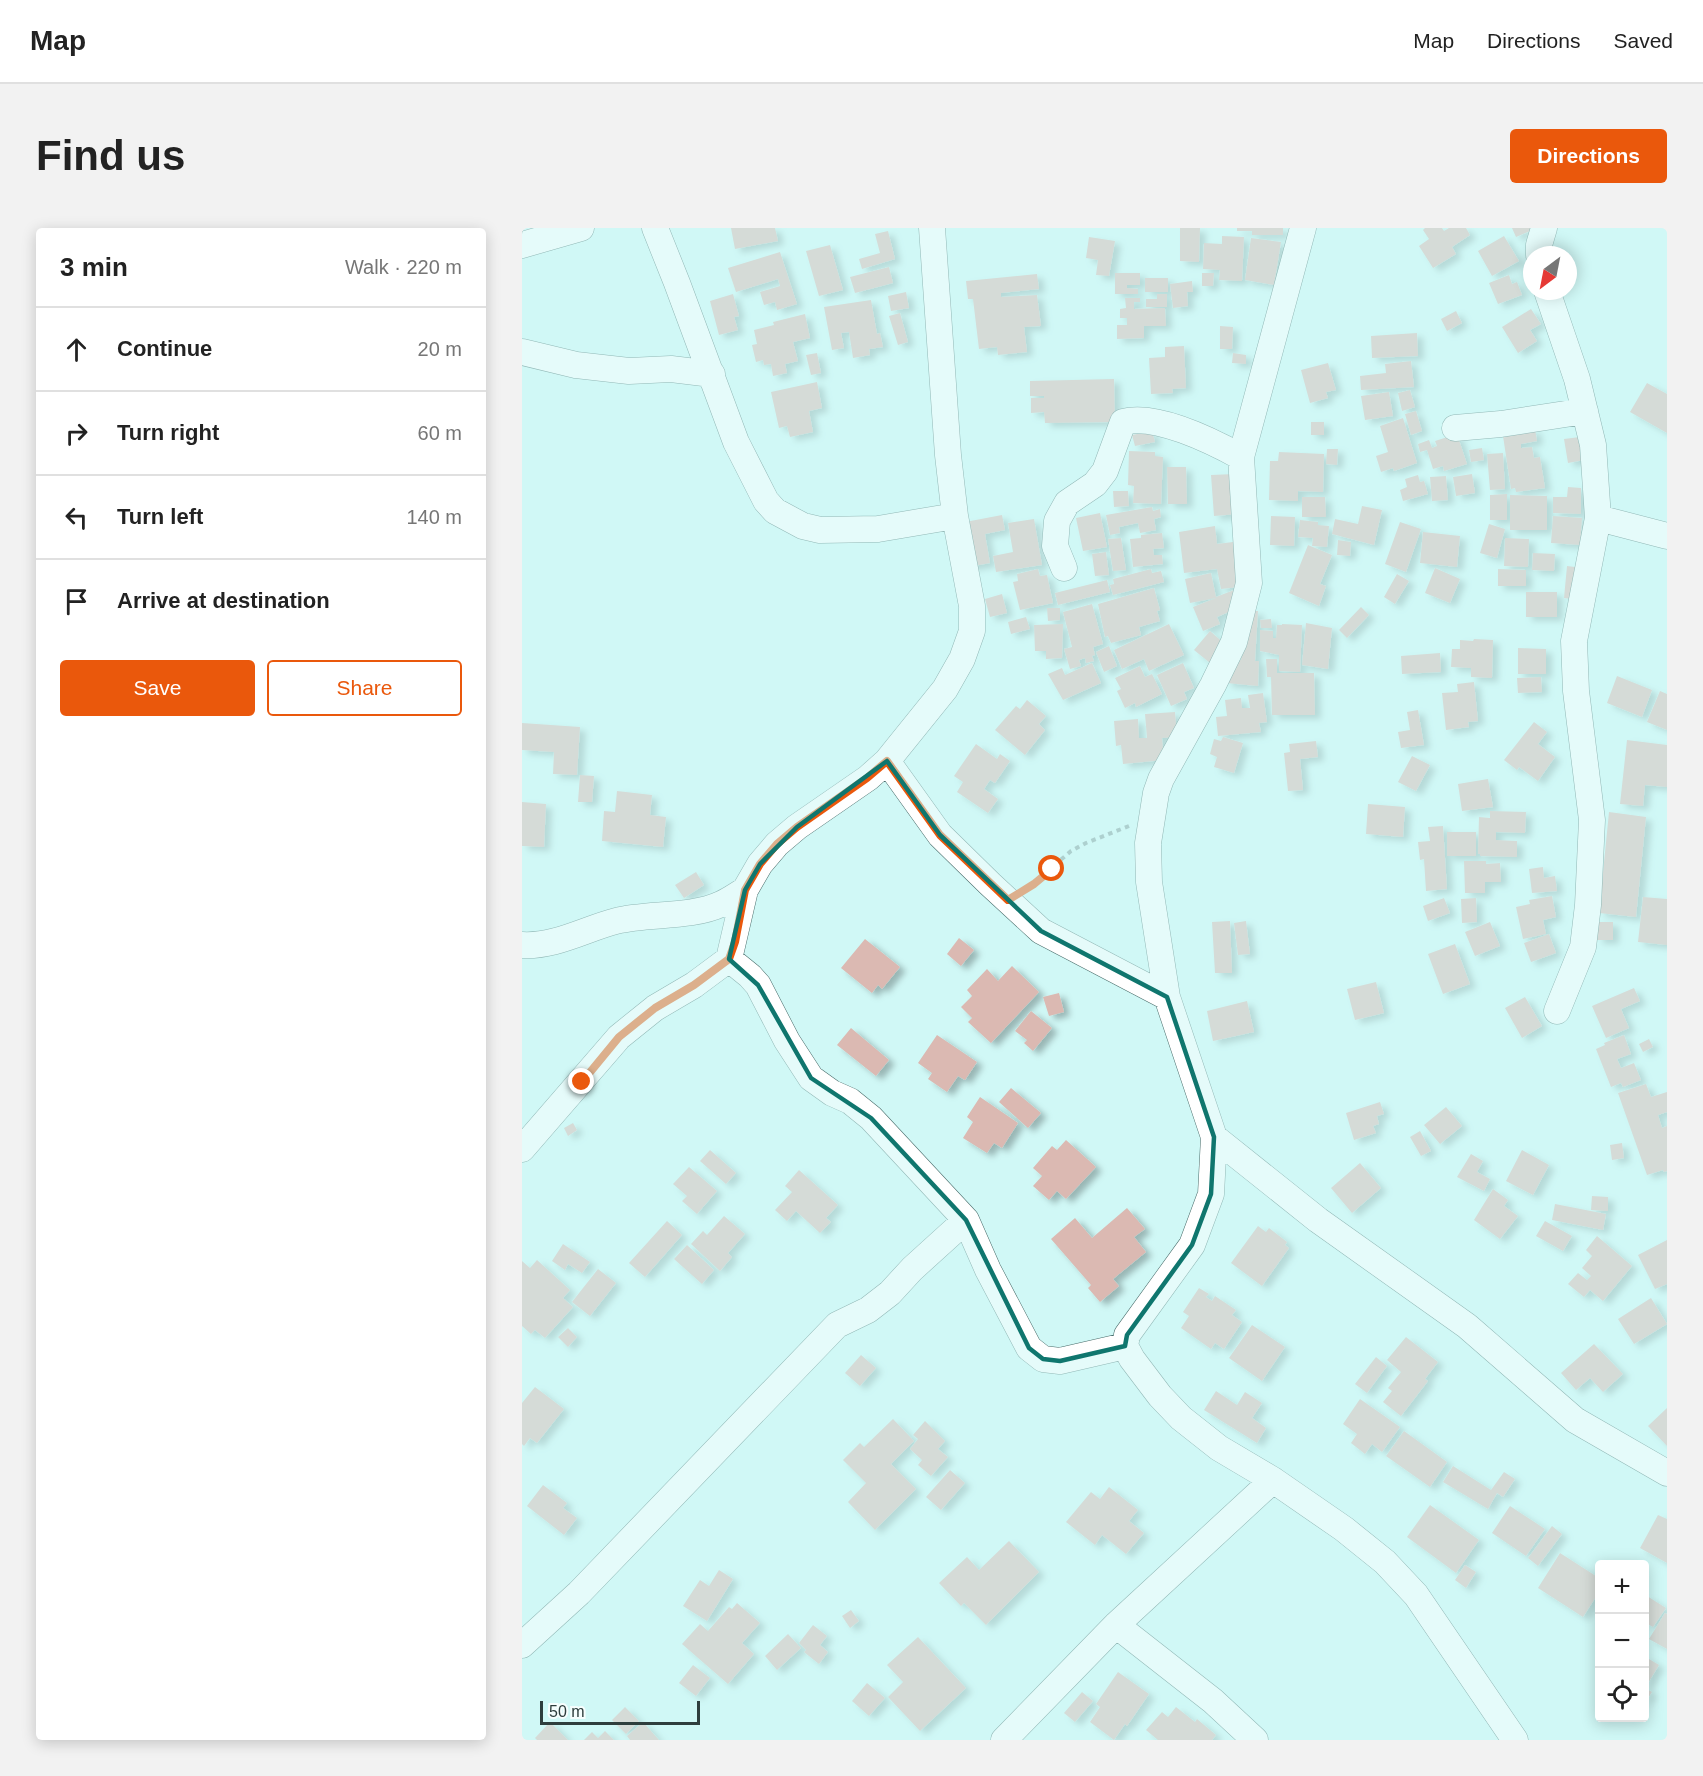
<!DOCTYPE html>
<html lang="en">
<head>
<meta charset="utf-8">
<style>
  :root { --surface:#fff; --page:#f2f2f2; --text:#222; --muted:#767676; --line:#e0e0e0; --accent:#ea580c }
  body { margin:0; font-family:Helvetica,sans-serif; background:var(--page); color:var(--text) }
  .controls { position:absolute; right:18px; bottom:18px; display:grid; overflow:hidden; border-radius:6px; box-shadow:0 3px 15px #0003 }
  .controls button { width:54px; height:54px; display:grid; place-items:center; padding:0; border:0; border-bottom:2px solid var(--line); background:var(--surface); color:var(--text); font:30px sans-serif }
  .compass { position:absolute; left:1001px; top:18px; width:54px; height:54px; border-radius:50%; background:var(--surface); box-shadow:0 3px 15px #0003; rotate:212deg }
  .scale { position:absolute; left:18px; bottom:15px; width:160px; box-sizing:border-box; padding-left:6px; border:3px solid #2e3e3d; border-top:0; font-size:16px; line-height:21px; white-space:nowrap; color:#2e3e3d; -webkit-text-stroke:4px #f6fefd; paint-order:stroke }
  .stop { position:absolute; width:18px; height:18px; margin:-14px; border:4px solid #ea580c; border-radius:50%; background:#fff }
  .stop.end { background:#ea580c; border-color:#fff; box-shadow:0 2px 6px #0008 }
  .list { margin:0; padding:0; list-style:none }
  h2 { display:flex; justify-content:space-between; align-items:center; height:78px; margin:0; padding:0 24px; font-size:26px }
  h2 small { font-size:20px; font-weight:400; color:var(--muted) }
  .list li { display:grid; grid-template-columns:39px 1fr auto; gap:18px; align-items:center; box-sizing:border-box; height:84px; padding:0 24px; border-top:2px solid var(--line) }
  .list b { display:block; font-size:22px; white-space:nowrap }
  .list em { font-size:20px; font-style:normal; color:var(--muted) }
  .actions { display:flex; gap:12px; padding:18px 24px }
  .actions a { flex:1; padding:14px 0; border:2px solid var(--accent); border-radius:6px; text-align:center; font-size:21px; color:var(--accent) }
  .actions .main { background:var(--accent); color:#fff }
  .icon { flex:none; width:33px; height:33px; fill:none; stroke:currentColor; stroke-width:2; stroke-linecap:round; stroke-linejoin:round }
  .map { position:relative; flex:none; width:1145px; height:1512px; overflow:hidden; border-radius:6px }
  header { display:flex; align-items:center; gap:36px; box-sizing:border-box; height:84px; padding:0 30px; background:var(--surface); border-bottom:2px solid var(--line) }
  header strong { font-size:28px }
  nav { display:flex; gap:33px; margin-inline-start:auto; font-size:21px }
  .intro { display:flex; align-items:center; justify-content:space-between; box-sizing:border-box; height:144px; padding:0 36px }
  h1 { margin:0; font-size:42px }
  .button { padding:15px 27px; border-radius:6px; background:var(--accent); color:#fff; font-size:21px; font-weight:700 }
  main { display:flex; gap:36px; padding:0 36px }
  aside { flex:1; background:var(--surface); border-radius:6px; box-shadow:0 3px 15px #0003 }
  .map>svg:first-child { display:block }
</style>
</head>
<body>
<header>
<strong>Map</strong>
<nav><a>Map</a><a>Directions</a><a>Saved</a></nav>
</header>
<div class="intro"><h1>Find us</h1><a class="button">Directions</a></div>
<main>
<aside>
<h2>3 min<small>Walk · 220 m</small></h2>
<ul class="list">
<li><svg class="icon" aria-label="ahead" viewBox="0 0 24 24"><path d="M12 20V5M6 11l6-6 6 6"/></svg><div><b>Continue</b></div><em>20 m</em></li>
<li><svg class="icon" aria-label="right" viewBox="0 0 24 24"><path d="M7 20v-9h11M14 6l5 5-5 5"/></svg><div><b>Turn right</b></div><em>60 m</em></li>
<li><svg class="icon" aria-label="left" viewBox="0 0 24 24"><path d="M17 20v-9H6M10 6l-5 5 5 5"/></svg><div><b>Turn left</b></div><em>140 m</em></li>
<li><svg class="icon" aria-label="arrive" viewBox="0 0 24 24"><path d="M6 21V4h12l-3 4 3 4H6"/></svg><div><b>Arrive at destination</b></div></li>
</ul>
<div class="actions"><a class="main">Save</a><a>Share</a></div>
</aside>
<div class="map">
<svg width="1145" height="1512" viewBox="0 0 1145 1512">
  <defs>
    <filter id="shadow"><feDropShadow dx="6" dy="4" stdDeviation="3" flood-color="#0004"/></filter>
  </defs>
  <rect width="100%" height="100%" fill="#d0f8f6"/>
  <path fill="#dbb9b2" filter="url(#shadow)" d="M209,0H253L256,13L213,21Z
    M658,0H678L677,34L658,33Z
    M715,0H761V7H730V3H715Z
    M903,0H920L922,3L927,0H944L948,7L930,19L934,26L911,40L897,18L907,11L901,2Z
    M990,0H1015L994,9Z
    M366,3L373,31L340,41L337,31L358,25L353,6Z
    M700,8L722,9L720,53L697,52L698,42L681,41L682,15L700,16Z
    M982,8L997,33L970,48L956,23Z
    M567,9L593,13L587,48L574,47L576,32L564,30Z
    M729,10L759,14L752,57L723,52Z
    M308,17L321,62L297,68L284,23Z
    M258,24L275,76L255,82L253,74L242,77L238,64L258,58L256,51L214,64L206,40Z
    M367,39L371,55L333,65L328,49Z
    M593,45H618V57H605V60L616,61V66H593Z
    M680,45H692L691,58H680Z
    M515,46L517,61L479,65V69L515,67L519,98L502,99L505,124L476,127L475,119L457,121L451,71H446L444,53Z
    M987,47L990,56L995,54L1000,67L976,76L967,55Z
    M623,50H646V64H623Z
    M670,53L671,64H665L666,78L651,80L648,56Z
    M384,64L387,80L369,83L366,68Z
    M211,66L217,88L212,89L216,102L197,107L188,73Z
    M635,66H645V79H624V71H635Z
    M603,70H618V74H612V81L643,80L644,98H622V110L595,111V97H605V90H598V81L604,80Z
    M349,72L355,106L358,105L361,119L347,121L348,127L331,130L327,104L319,105L322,120L310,122L302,79Z
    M1009,81L1019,96L1008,102L1015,113L996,125L980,99Z
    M934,83L940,95L925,103L919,91Z
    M378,85L386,114L376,117L367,88Z
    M283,86L288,110L271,114L276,133L263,136L265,145L251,148L249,136L242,137L241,132L234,134L230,117L235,116L232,102L252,97L251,94Z
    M698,98L711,99L710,121H698Z
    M895,105L896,128L850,130L849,108Z
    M662,118L664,160L650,161L651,165L629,166L627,130L643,129V119Z
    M295,125L299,145L289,147L284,127Z
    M711,125L724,127V136L710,135Z
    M889,133L892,159L839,162L838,148L864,145L863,136Z
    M806,135L814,162L804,164L806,170L788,175L779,142Z
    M592,151L593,194L523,195L522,184L509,185V170H522V168H508V153Z
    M295,154L300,180L287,183L291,204L268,209L265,198L257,200L249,164Z
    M1125,155L1145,166V205L1108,184Z
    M888,162L893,179L880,183L876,165Z
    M867,164L871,188L843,192L839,168Z
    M894,183L900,203L889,207L883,186Z
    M881,190L895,235L872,243L871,240L859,244L854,228L866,224L858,198Z
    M789,194H802V207H789Z
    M1013,201L1015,213L999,216V220L1010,219L1012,230L1018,229L1023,260L994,264L993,260L989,261L981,208Z
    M630,203L633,214L613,218L610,207Z
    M935,206L945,236L922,243L921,238L911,241L905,222L898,224L896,216L907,212L910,220L915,218L913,213Z
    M1058,209L1062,232L1046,235L1042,211Z
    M960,220L962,232L949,234L947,222Z
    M805,221H816L815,237L804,236Z
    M607,223L633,224V228L641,229L639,276L611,275L612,258L606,257Z
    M757,224L802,226L801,264L776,263V273L747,272L748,233H756Z
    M981,225L983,261L968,262L965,226Z
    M645,239H664L665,276H646Z
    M713,246L716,286L692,288L689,247Z
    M950,246L953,265L934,268L931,249Z
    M896,247L898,254L902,253L906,266L881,273L878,262L885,259L883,251Z
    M924,248L926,272L910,273L908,249Z
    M1046,259L1059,260V286L1031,285V269H1045Z
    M591,263H606L607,278L592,279Z
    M985,266V292H968V267Z
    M988,267L1025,268V302H988Z
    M780,269H803L804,289H780Z
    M840,278L860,282L852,317L810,306L813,291L836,296Z
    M630,279L631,283L638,281L639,289L632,291L634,302L618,305L616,295L597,299L598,305L588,307L584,287Z
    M578,285L585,319L561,323L554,290Z
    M480,287L483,302L463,306L468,335L446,339L438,295Z
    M749,288L773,289L772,318L748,317Z
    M1031,288L1060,290L1058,317L1029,315Z
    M512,291L520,337L474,344L471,328L491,324L486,295Z
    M778,292L796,294V297L807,298L805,319L790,318L791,310L776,309Z
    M878,294L899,301L884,344L863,336Z
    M967,296L983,301L975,330L958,325Z
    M693,298L695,316L711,314L717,359L699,361L695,341L662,345L657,304Z
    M901,304L938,308L935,339L898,335Z
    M640,305L642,320L631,321L632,327H640L641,336L611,339L608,311L619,310V307Z
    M599,310L604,342L591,343L586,311Z
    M983,310L1007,311L1006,339L982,338Z
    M816,312L829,314L828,328L815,327Z
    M786,317L810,327L798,356L804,358L797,378L767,365Z
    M584,324L587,347L573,348L570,326Z
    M1011,325L1033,326L1032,343L1010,342Z
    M1045,338L1061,340L1058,372L1042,370Z
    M913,340L938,351L928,375L903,365Z
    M516,341L518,348L525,347L531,375L498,382L491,354L496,353L495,346Z
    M629,341L630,345L639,343L642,354L591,367L588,357L592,356L591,351Z
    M976,341L1004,342V358H976Z
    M689,345L694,369L712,362L719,379L695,389L698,396L681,403L671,379L694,370L668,375L663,351Z
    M875,346L887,353L873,376L862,369Z
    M585,352L588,364L536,377L533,365Z
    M632,360L638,382L635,383L638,393L617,399L619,407L589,415L586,408L583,409L576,376Z
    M1004,364H1035V389H1004Z
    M480,366L485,385L468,389L463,371Z
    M570,376L581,416L571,419L573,427L570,428L572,433L564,435L563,430L557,432L559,438L548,441L542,421L550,419L541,384Z
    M839,379L847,387L825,410L817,402Z
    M525,380H538V392L526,393Z
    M722,383H736L733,433H737L736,458L704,455L705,431L719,432Z
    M504,389L508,401L489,406L486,394Z
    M749,391L750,400H739L738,392Z
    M784,395L810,400L806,441L780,437Z
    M541,396L540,430L524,431V423H513L512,397Z
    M647,396L662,427L627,443L622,431L600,441L592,422Z
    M760,396L780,397L778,444L757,443V427L738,423V402L751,403V410H754L755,397H760Z
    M688,403L704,417L693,439L672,422Z
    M952,411L971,412L970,450L949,449V440L929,439L930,421H938V412L951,413Z
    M587,418L595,438L582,444L574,424Z
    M996,420L1024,421V446H996Z
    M918,425L919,444L880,446L879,428Z
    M744,431H755V445H792L793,487H750L749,449H745Z
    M570,435L579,455L541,472L526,446L540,440L543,447Z
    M661,435L672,460L662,464L665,471L649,478L635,447Z
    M618,438L623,449L630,446L640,466L614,479L613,475L603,480L595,463L599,461L593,450Z
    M1095,448L1130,462L1120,489L1085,475Z
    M1019,449L1020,464L996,465L995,450Z
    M952,454L956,493L946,494L947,499L924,502L920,465L936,464L935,456Z
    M1138,463L1145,466V502L1125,494Z
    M741,465L745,494L737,495L739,504L696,508L694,489L705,488L703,472L719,470L720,480H728L726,467Z
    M505,472L524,488L517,496L523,502L503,527L473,502L494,478L498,481Z
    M896,482L902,517L879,520L876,504L888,502L885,484Z
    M653,484L655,509L640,510L642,532L601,536L599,517L594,518L592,493L616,491L617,510H625L623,486Z
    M1012,494L1025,504L1016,516L1033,529L1016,553L997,539L995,542L982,532Z
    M0,495L58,499L55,547L31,546L32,524L0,522Z
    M701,509L721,515L712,545L692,539L695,529L688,526L692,511L699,513Z
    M1105,512L1145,517V559L1123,557L1121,578L1098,576Z
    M794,513L796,529L778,531L781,562L766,563L762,525L768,524L767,516Z
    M454,516L475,531L478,526L488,533L473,555L468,552L462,561L476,571L466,585L435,564L441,554L432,548Z
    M890,528L908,537L894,563L876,554Z
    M58,547L72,548L70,574H56Z
    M966,551L971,579L940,583L936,556Z
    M95,563L130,567L128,587L144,589L141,619L80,613L82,583L93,584Z
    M0,574L24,576L22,619L0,618Z
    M846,576L883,579L881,609L844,606Z
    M968,583L1004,584L1003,605L974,604V612L995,613V629L958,628V626H956L957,589L968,590Z
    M1087,584L1124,589L1114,689L1077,685Z
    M921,598L925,661L904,663L902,631L898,632L896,614L908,613L906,599Z
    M925,604H954V628H925Z
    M942,633H964V636L978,635L979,654H963V665H943Z
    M1021,639L1022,650L1033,648L1035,663L1010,665L1007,641Z
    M174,644L182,657L162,670L153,657Z
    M1030,668L1034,689L1021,692L1024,706L1001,711L994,679L1008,676L1007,672Z
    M1121,669L1145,671V717L1116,714Z
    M922,670L928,685L906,693L901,678Z
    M954,670L955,694L940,695L939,671Z
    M708,693L710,745H693L690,694Z
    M724,693L728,726L716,727L712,695Z
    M968,694L978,718L953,728L943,704Z
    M1075,694H1091V712H1075Z
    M1027,706L1034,725L1009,734L1002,715Z
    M437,710L452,722L439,738L425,726Z
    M343,711L378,739L360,761L356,757L350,765L319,740Z
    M933,716L948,756L921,766L906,726Z
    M490,738L517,764L469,815L446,794L450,790L439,779L450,768L445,762L465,741L476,753Z
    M854,754L862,785L833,792L825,761Z
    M1112,760L1118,773L1099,781L1107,800L1084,810L1070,778Z
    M537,765L542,784L527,788L521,769Z
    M1003,769L1020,798L1000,810L983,780Z
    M725,773L732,804L691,813L685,783Z
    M509,783L530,800L511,823L502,815L505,812L493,803Z
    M329,800L367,832L354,848L315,817Z
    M415,807L455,834L443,852L436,848L425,864L406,851L410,845L396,835Z
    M1102,807L1109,826L1095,831L1099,840L1112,835L1119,852L1101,859L1099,855L1089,859L1074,821L1083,817L1082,815Z
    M1127,811L1131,819L1121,824L1117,816Z
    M1124,856L1129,869L1145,864V884L1136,887L1140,900L1145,898V943L1142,944L1141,942L1125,947L1096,865Z
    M489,860L519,885L506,900L477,874Z
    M458,869L496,895L480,920L472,915L465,925L441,910L451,894L445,889Z
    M858,874L862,886L855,888L857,896L851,898L854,905L832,912L824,885Z
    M924,879L940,898L918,916L902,897Z
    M51,895L55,902L46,908L42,900Z
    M898,903L909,923L899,928L888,909Z
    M544,912L574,939L544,971L535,963L527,972L511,958L520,948L511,940L530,918L535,922Z
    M1100,915L1102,930L1090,932L1088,917Z
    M188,922L214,945L204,956L178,933Z
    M1000,922L1027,937L1011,967L984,953Z
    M949,926L961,933L955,944L968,951L962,963L935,949Z
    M838,935L859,960L830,985L809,960Z
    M167,939L195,963L175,986L160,973L165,968L151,956Z
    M277,942L316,977L304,990L309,994L298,1005L274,983L265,993L253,982L270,964L263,958Z
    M971,961L986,972L982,978L996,988L978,1011L952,992Z
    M1070,968L1086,969V983L1069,982Z
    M1033,976L1084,986L1081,1002L1030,992Z
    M605,980L623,1001L612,1009L624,1024L591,1051L597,1058L578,1074L566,1060L569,1057L529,1011L553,990L570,1010Z
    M202,988L223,1006L206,1025L210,1029L198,1043L169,1016L181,1003L185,1007Z
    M145,993L160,1007L123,1049L107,1035Z
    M1023,993L1050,1008L1041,1023L1014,1008Z
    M736,998L744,1004L747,1000L765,1014L763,1017L767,1020L740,1058L709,1035Z
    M1075,1008L1110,1038L1081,1073L1068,1062L1062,1069L1046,1056L1056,1045L1065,1052L1069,1048L1060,1040L1070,1028L1064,1022Z
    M1145,1012V1056L1133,1061L1116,1027Z
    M41,1016L68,1034L60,1045L46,1036L43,1042L30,1033Z
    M165,1017L192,1042L180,1056L152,1031Z
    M15,1032L48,1062L41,1070L51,1079L23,1110L13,1102L9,1106L0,1098V1033L8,1040Z
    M76,1041L94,1055L68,1088L50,1074Z
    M677,1060L687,1066L684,1069L690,1073L693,1068L714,1082L710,1087L720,1094L702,1121L693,1115L689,1121L659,1100L667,1088L661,1084Z
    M1129,1070L1145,1096L1112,1116L1096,1091Z
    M730,1097L763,1119L740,1153L707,1130Z
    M46,1100L55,1109L46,1119L36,1109Z
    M884,1109L916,1134L903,1151L906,1153L879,1188L861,1174L870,1163L866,1160L879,1144L865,1132Z
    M1072,1116L1101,1146L1081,1164L1068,1150L1054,1162L1039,1145Z
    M339,1127L354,1140L338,1158L323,1145Z
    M854,1129L865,1138L845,1165L833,1156Z
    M13,1159L42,1181L15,1215L8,1210L2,1218L0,1216V1175Z
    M694,1163L715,1177L723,1164L740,1175L730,1190L744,1200L735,1215L682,1182Z
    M838,1171L878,1199L860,1224L850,1216L843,1226L829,1215L835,1206L821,1196Z
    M1145,1180V1218L1126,1198Z
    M371,1191L392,1213L369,1236L394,1261L353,1302L326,1274L344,1255L321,1232L338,1215L342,1219Z
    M403,1193L423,1213L416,1221L426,1229L409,1248L396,1237L400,1232L388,1221L396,1211L391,1207Z
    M882,1203L925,1234L908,1259L864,1228Z
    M931,1238L969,1262L982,1244L993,1251L981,1269L975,1265L966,1281L921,1254Z
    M428,1242L443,1255L419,1282L404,1269Z
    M21,1257L45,1275L41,1280L55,1290L42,1307L5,1278Z
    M587,1259L616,1282L607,1293L622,1305L604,1326L580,1307L573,1317L544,1294L569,1264L578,1271Z
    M908,1277L957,1312L934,1345L885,1309Z
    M988,1278L1023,1301L1004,1328L970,1305Z
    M1136,1287L1145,1291V1335L1118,1320Z
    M1030,1298L1040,1306L1016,1338L1006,1330Z
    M487,1313L517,1344L464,1397L442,1375L439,1378L417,1355L445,1329L457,1342Z
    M1038,1325L1077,1350V1364L1061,1389L1016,1360Z
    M943,1337L954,1344L944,1360L933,1352Z
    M197,1342L211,1351L185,1393L161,1378L178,1352L187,1358Z
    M1125,1368L1144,1380L1131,1399L1122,1394V1371Z
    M215,1375L238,1395L220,1415L232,1426L206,1456L160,1416L178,1396L186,1403L207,1379L210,1381Z
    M329,1382L337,1393L328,1400L320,1388Z
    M1143,1385L1145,1386V1421L1127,1411Z
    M291,1397L305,1408L298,1417L306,1424L297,1436L282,1424L284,1422L277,1415Z
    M266,1406L279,1420L255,1442L243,1428Z
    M396,1409L444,1460L398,1503L366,1469L381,1454L365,1437Z
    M1122,1428L1137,1437L1123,1460L1130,1464L1122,1476Z
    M171,1437L188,1450L174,1468L157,1455Z
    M596,1444L627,1466L605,1498L603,1496L592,1512L568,1494L578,1479L574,1476Z
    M345,1455L363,1470L347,1488L330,1473Z
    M560,1464L571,1473L553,1494L542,1485Z
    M103,1479L117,1493L104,1506L90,1492Z
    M654,1479L673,1494L675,1491L694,1507L690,1512H636L624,1502L640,1484L646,1489Z
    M28,1494L46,1512H15L13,1510Z
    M121,1494L137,1512H108L105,1508Z
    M83,1503L92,1512H62L70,1504L76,1510Z"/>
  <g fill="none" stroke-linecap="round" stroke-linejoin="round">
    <g stroke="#486c6a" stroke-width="27">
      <path id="street" d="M133,0L155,55L214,214L244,273L253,283L281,298L298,302L356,301L433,288
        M781,0L719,229L727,355L712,414L691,457L639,551L634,565L626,615L627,654L645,769L692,909L689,966L670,1017L605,1107L603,1118L610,1131L638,1168L659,1190L697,1220L751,1252L822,1301L863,1334L894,1367L993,1512
        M0,17L59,0
        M1017,27V17L1022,0
        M1025,63L1055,151L1071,217L1076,290L1052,413L1054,463L1070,592L1066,677L1061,719L1035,783
        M0,124L54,137L107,143L149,141L190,146
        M933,200L979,196L1063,183
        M1076,290L1145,308
        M542,340L533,318L535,293L545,275L573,256L583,243L601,194C633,185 690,213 719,229
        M365,533L418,607L468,656L519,703L645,769
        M0,717C33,719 63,701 94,693C126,685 169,690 199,676C208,672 216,666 223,662
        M207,731L228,748L236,757L265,813L289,850L310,865L328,873L349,890L444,992L466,1042L507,1120L521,1131L538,1133L603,1118
        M692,909L796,992L945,1098L1053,1192L1145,1245
        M0,921L97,809L133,780L172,757L207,731L223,662L238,636L255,616L275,599L346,550L365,533L423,461L440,431L450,403V378L433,288L426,227L410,0
        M594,1397L691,1473L733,1512
        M0,1417L57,1365L315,1097L346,1082L368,1065L390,1041L444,992
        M482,1512L594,1397L751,1252"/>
    </g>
    <path stroke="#84a09f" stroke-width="4" stroke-dasharray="4.5 4.5" stroke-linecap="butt" d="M505,661L549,623L564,615L607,598"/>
    <use href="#street" stroke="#fff" stroke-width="26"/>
  </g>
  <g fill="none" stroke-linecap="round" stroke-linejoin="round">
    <path stroke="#ea580c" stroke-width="8" d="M60,854L97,809L133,780L172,757L207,731L213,714L223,662L238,636L255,616L275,599L345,550L365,533L418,607L486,672L512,656L530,641"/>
  </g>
  <path d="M0 0H1145V1512H0ZM365,533L418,607L519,703L645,769L692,909L689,966L670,1017L605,1107L603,1118L538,1133L521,1131L507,1120L444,992L349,890L289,850L236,757L207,731L223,662L238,636L275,599Z" fill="#d0f8f6" fill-opacity=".55" fill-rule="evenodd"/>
  <path fill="none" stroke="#0f766e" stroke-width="4.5" stroke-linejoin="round" d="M365,533L418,607L519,703L645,769L692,909L689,966L670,1017L605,1107L603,1118L538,1133L521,1131L507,1120L444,992L349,890L289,850L236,757L207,731L223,662L238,636L275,599Z"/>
</svg>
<div class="controls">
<button>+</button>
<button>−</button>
<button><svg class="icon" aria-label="locate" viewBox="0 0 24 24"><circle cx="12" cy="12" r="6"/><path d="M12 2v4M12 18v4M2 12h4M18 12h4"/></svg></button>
</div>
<svg class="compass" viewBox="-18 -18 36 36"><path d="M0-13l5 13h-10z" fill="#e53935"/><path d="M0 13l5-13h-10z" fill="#767676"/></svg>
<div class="scale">50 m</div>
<div class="stop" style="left:530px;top:641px"></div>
<div class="stop end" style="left:60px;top:854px"></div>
</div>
</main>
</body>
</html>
